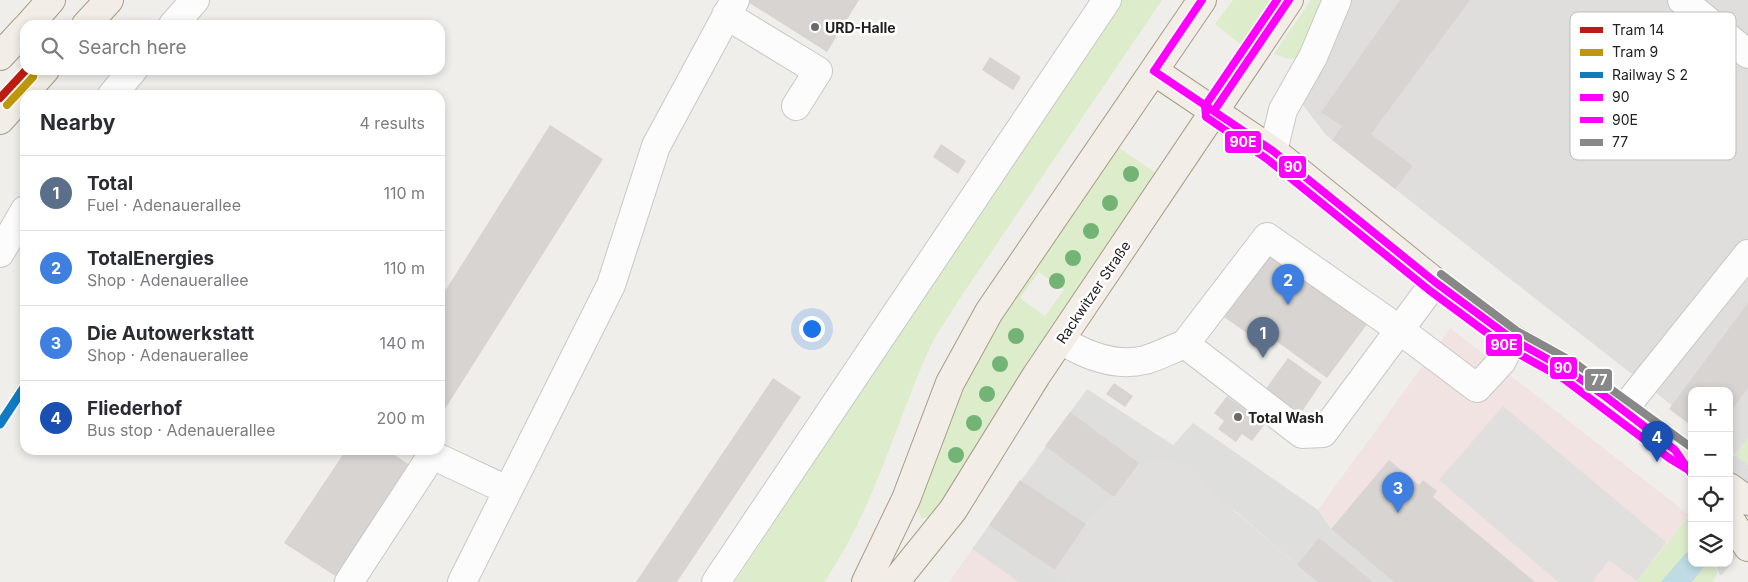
<!DOCTYPE html>
<html lang="en">
<head>
<meta charset="utf-8">
<style>
  :root { --surface:#fff; --page:#f2f2f3; --text:#2b2b33; --muted:#7c7c81; --line:#e1e1e2; --accent:#ea580c }
  body { margin:0; font-family:Inter,sans-serif; background:var(--page); color:var(--text) }
  .controls { position:absolute; right:15px; bottom:15px; display:grid; overflow:hidden; border-radius:10px; box-shadow:0 2px 8px #0003 }
  .controls button { width:45px; height:45px; display:grid; place-items:center; padding:0; border:0; border-bottom:1px solid var(--line); background:var(--surface); color:var(--text); font:25px sans-serif }
  .you { position:absolute; left:811px; top:328px; width:18px; height:18px; margin:-12px; border:4px solid #fff; border-radius:50%; background:#1a73e8; box-shadow:0 0 0 8px #1a73e833 }
  .badge { display:grid; place-items:center; width:32px; height:32px; border-radius:50%; background:var(--accent); color:#fff; font-size:16px; font-weight:700 }
  .pin { position:absolute; translate:-50% -41px; filter:drop-shadow(0 1px 2px #0008) }
  .pin::after { content:''; position:absolute; top:26px; width:18px; height:15px; background:inherit; clip-path:polygon(0 0,100% 0,50% 100%) }
  .list { margin:0; padding:0; list-style:none }
  h2 { display:flex; justify-content:space-between; align-items:center; height:65px; margin:0; padding:0 20px; font-size:21px }
  h2 small { font-size:16px; font-weight:400; color:var(--muted) }
  .list li { display:grid; grid-template-columns:32px 1fr auto; gap:15px; align-items:center; box-sizing:border-box; height:75px; padding:0 20px; border-top:1px solid var(--line) }
  .list b { display:block; font-size:19px; white-space:nowrap }
  .list p { margin:0; font-size:16px; white-space:nowrap; color:var(--muted) }
  .list em { font-size:16px; font-style:normal; color:var(--muted) }
  .icon { flex:none; width:28px; height:28px; fill:none; stroke:currentColor; stroke-width:2; stroke-linecap:round; stroke-linejoin:round }
  .map { position:relative; flex:none; width:1748px; height:582px; overflow:hidden }
  .search { position:absolute; background:var(--surface); box-shadow:0 2px 8px #0003; left:20px; top:20px; width:425px; height:55px; display:flex; align-items:center; gap:12px; box-sizing:border-box; padding:0 18px; border-radius:15px; color:var(--muted); font-size:19px }
  .panel { position:absolute; background:var(--surface); box-shadow:0 2px 8px #0003; left:20px; top:90px; width:425px; height:365px; border-radius:15px }
  .map>svg:first-child { display:block }
</style>
</head>
<body>
<div class="map">
<svg width="1748" height="582" viewBox="0 0 1748 582">
  <rect width="100%" height="100%" fill="#f0eeeb"/>
  <path fill="#dfdedc" d="M1351,0H1748V438L1735,455L1729,451V391H1692V421L1326,135L1299,100V69Z"/>
  <path fill="#f1e3e1" d="M1450,328L1689,515L1636,582H1394L1331,529L1318,510Z
    M972,549L1020,582H949Z"/>
  <path fill="#dededc" d="M1087,389L1173,445L1193,423L1318,510L1331,529L1394,582H1313L1297,565L1234,510L1114,497L1086,524L1055,570L1069,582H1019L972,549Z"/>
  <path fill="#ddeccb" fill-rule="evenodd" d="M1121,0H1162L958,301C948,318 935,335 927,354C894,429 872,513 824,582H735Z
    M1233,0H1274L1243,46L1215,24Z
    M1311,0H1324L1300,58L1289,59L1274,54Z
    M1118,147L1156,173L1070,300L930,518H921L918,509C936,457 953,404 979,354C1018,281 1071,215 1118,147ZM1039,272L1064,290L1045,316L1020,298Z
    M1748,438V465L1735,455Z
    M1687,518L1692,530L1691,551L1661,582H1636Z
    M1707,563H1712L1718,572L1713,582H1692Z"/>
  <path fill="#e0dfde" d="M1503,406L1666,542L1637,581L1609,560L1592,582H1558L1439,480Z
    M1174,459L1297,565L1313,582H1069L1055,570L1086,524L1114,497L1139,463Z"/>
  <path fill="#bfdbe3" d="M1692,550V563H1707L1692,582H1661L1685,554Z"/>
  <path fill="#dedddd" d="M1735,455L1748,465V542L1721,576L1714,563H1729V463Z"/>
  <path fill="#d7d4d2" d="M750,0H859L827,52L748,2Z
    M1400,0H1470L1371,134L1413,166L1395,189L1332,140L1342,126L1321,112Z
    M990,57L1021,77L1013,90L982,70Z
    M550,125L603,159L440,417V299Z
    M941,144L966,161L958,174L933,157Z
    M1284,232L1319,256L1305,276L1368,323L1327,378L1264,332L1258,341L1224,317Z
    M1748,303V388L1729,413V391H1692V426L1669,409Z
    M1288,358L1322,382L1297,419L1262,394Z
    M773,378L801,397L677,582H636Z
    M1114,383L1133,396L1125,407L1106,394Z
    M1227,396L1265,424L1252,441L1242,434L1236,442L1218,429L1224,421L1214,413Z
    M1070,412L1139,463L1114,497L1045,446Z
    M346,450H387L414,468L340,579L284,543Z
    M1389,460L1419,485L1423,480L1437,491L1433,497L1535,582H1394L1331,529Z
    M1020,480L1086,524L1055,570L989,525Z
    M1319,538L1373,582H1318L1297,565Z"/>
  <g fill="none" stroke-linecap="round" stroke-linejoin="round">
    <g stroke="#c9c8c7" stroke-width="30">
      <path id="minor" d="M1682,0L1748,54
        M726,15L818,71L796,106
        M173,25L195,0
        M112,95L133,70
        M1273,151L1283,110L1313,57L1337,0
        M0,253L25,210
        M1061,340C1085,355 1116,367 1145,360C1159,356 1172,349 1185,344L1302,434L1323,433L1435,282
        M1185,344L1267,237L1400,330L1477,388L1502,361L1512,339
        M1623,410L1748,254
        M349,582L432,455L507,490
        M462,582L611,285L656,146L735,0
        M716,582L1107,0"/>
    </g>
    <g stroke="#a79c86" stroke-width="30">
      <path id="major" d="M29,25L51,0
        M86,25L109,0
        M0,56L25,29
        M1154,71L1273,151L1435,282L1512,339L1569,371L1675,450L1692,460
        M0,120L45,70
        M1729,487L1748,501
        M1729,518L1748,547
        M866,582L906,499L950,383L989,312L1202,0
        M895,582L953,510L1036,376L1289,0"/>
    </g>
    <use href="#minor" stroke="#fdfcfc" stroke-width="28"/>
    <use href="#major" stroke="#f3ede7" stroke-width="28"/>
    <g stroke="#fff" stroke-width="11">
      <path id="bus-1" d="M1154,71L1273,151L1435,282L1512,339L1569,371L1606,397L1675,450L1692,475
        M1154,71L1202,0
        M1214,111L1289,0"/>
    </g>
    <g stroke="#fff" stroke-width="11">
      <path id="bus-2" d="M1277,0L1205,106L1206,117L1267,159L1429,290L1506,347L1564,379L1669,458L1687,469"/>
    </g>
    <g stroke="#fff" stroke-width="11">
      <path id="bus-3" d="M1441,274L1517,331L1575,363L1692,448"/>
    </g>
    <use href="#bus-1" stroke="#f0f" stroke-width="8"/>
    <use href="#bus-2" stroke="#f0f" stroke-width="8"/>
    <use href="#bus-3" stroke="#888" stroke-width="8"/>
    <g stroke="#fff" stroke-width="12">
      <path id="rail-1" d="M0,424L25,386"/>
    </g>
    <use href="#rail-1" stroke="#107bc0" stroke-width="9"/>
    <g stroke="#fff" stroke-width="11">
      <path id="tram-1" d="M0,98L26,70"/>
    </g>
    <g stroke="#fff" stroke-width="11">
      <path id="tram-2" d="M7,105L33,77"/>
    </g>
    <use href="#tram-1" stroke="#bb1e10" stroke-width="8"/>
    <use href="#tram-2" stroke="#bd990a" stroke-width="8"/>
  </g>
  <g fill="#73b476">
    <circle cx="1131" cy="174" r="8"/>
    <circle cx="1110" cy="203" r="8"/>
    <circle cx="1091" cy="231" r="8"/>
    <circle cx="1073" cy="258" r="8"/>
    <circle cx="1057" cy="281" r="8"/>
    <circle cx="1016" cy="336" r="8"/>
    <circle cx="1000" cy="364" r="8"/>
    <circle cx="987" cy="394" r="8"/>
    <circle cx="974" cy="423" r="8"/>
    <circle cx="956" cy="455" r="8"/>
  </g>
  <g fill="#6a6968" stroke="#fff" stroke-width="2">
    <circle cx="815" cy="27" r="5"/>
    <circle cx="1238" cy="417" r="5"/>
  </g>
  <g text-anchor="middle" dominant-baseline="central" stroke-width="5" stroke-linejoin="round" paint-order="stroke">
    <g font-size="14" font-weight="bold" fill="#222" stroke="#fff" text-anchor="start">
      <text x="825" y="27">URD-Halle</text>
      <text x="1248" y="417">Total Wash</text>
    </g>
    <g font-size="14" fill="#222" stroke="#fff">
      <text transform="translate(1093 292) rotate(-56)">Rackwitzer Straße</text>
    </g>
  </g>
  <rect x="1570" y="12" width="166" height="148" rx="8" fill="#fff" stroke="#bdbdbd" stroke-width="1"/>
  <rect x="1580" y="27" width="23" height="6" fill="#bb1e10"/>
  <rect x="1580" y="49" width="23" height="7" fill="#bd990a"/>
  <rect x="1580" y="72" width="23" height="6" fill="#107bc0"/>
  <rect x="1580" y="94" width="23" height="7" fill="#f0f"/>
  <rect x="1580" y="117" width="23" height="6" fill="#f0f"/>
  <rect x="1580" y="139" width="23" height="7" fill="#888"/>
  <g font-size="14" fill="#222">
    <text x="1612" y="35">Tram 14</text>
    <text x="1612" y="57">Tram 9</text>
    <text x="1612" y="80">Railway S 2</text>
    <text x="1612" y="102">90</text>
    <text x="1612" y="125">90E</text>
    <text x="1612" y="147">77</text>
  </g>
  <g stroke="#fff" stroke-width="2">
    <rect x="1224" y="130" width="38" height="24" rx="5" fill="#f0f"/>
    <rect x="1278" y="155" width="29" height="24" rx="5" fill="#f0f"/>
    <rect x="1485" y="333" width="38" height="24" rx="5" fill="#f0f"/>
    <rect x="1549" y="356" width="29" height="24" rx="5" fill="#f0f"/>
    <rect x="1584" y="368" width="29" height="24" rx="5" fill="#888"/>
  </g>
  <g font-size="14" text-anchor="middle" font-weight="bold" fill="#fff">
    <text x="1243" y="147">90E</text>
    <text x="1293" y="172">90</text>
    <text x="1504" y="350">90E</text>
    <text x="1563" y="373">90</text>
    <text x="1599" y="385">77</text>
  </g>
</svg>
<div class="controls">
<button>+</button>
<button>−</button>
<button><svg class="icon" aria-label="locate" viewBox="0 0 24 24"><circle cx="12" cy="12" r="6"/><path d="M12 2v4M12 18v4M2 12h4M18 12h4"/></svg></button>
<button><svg class="icon" aria-label="layers" viewBox="0 0 24 24"><path d="M12 4l9 5-9 5-9-5zM3 14l9 5 9-5"/></svg></button>
</div>
<div class="you"></div>
<div class="pin badge" style="left:1263px;top:358px;background:#5c6f8a">1</div>
<div class="pin badge" style="left:1288px;top:305px;background:#3f7fe0">2</div>
<div class="pin badge" style="left:1398px;top:513px;background:#3f7fe0">3</div>
<div class="pin badge" style="left:1657px;top:462px;background:#1a4fb4">4</div>
<div class="search"><svg class="icon" aria-label="search" viewBox="0 0 24 24"><circle cx="10" cy="10" r="6"/><path d="M15 15l6 6"/></svg>Search here</div>
<section class="panel">
<h2>Nearby<small>4 results</small></h2>
<ul class="list">
<li><span class="badge" style="background:#5c6f8a">1</span><div><b>Total</b><p>Fuel · Adenauerallee</p></div><em>110 m</em></li>
<li><span class="badge" style="background:#3f7fe0">2</span><div><b>TotalEnergies</b><p>Shop · Adenauerallee</p></div><em>110 m</em></li>
<li><span class="badge" style="background:#3f7fe0">3</span><div><b>Die Autowerkstatt</b><p>Shop · Adenauerallee</p></div><em>140 m</em></li>
<li><span class="badge" style="background:#1a4fb4">4</span><div><b>Fliederhof</b><p>Bus stop · Adenauerallee</p></div><em>200 m</em></li>
</ul>
</section>
</div>
</body>
</html>
